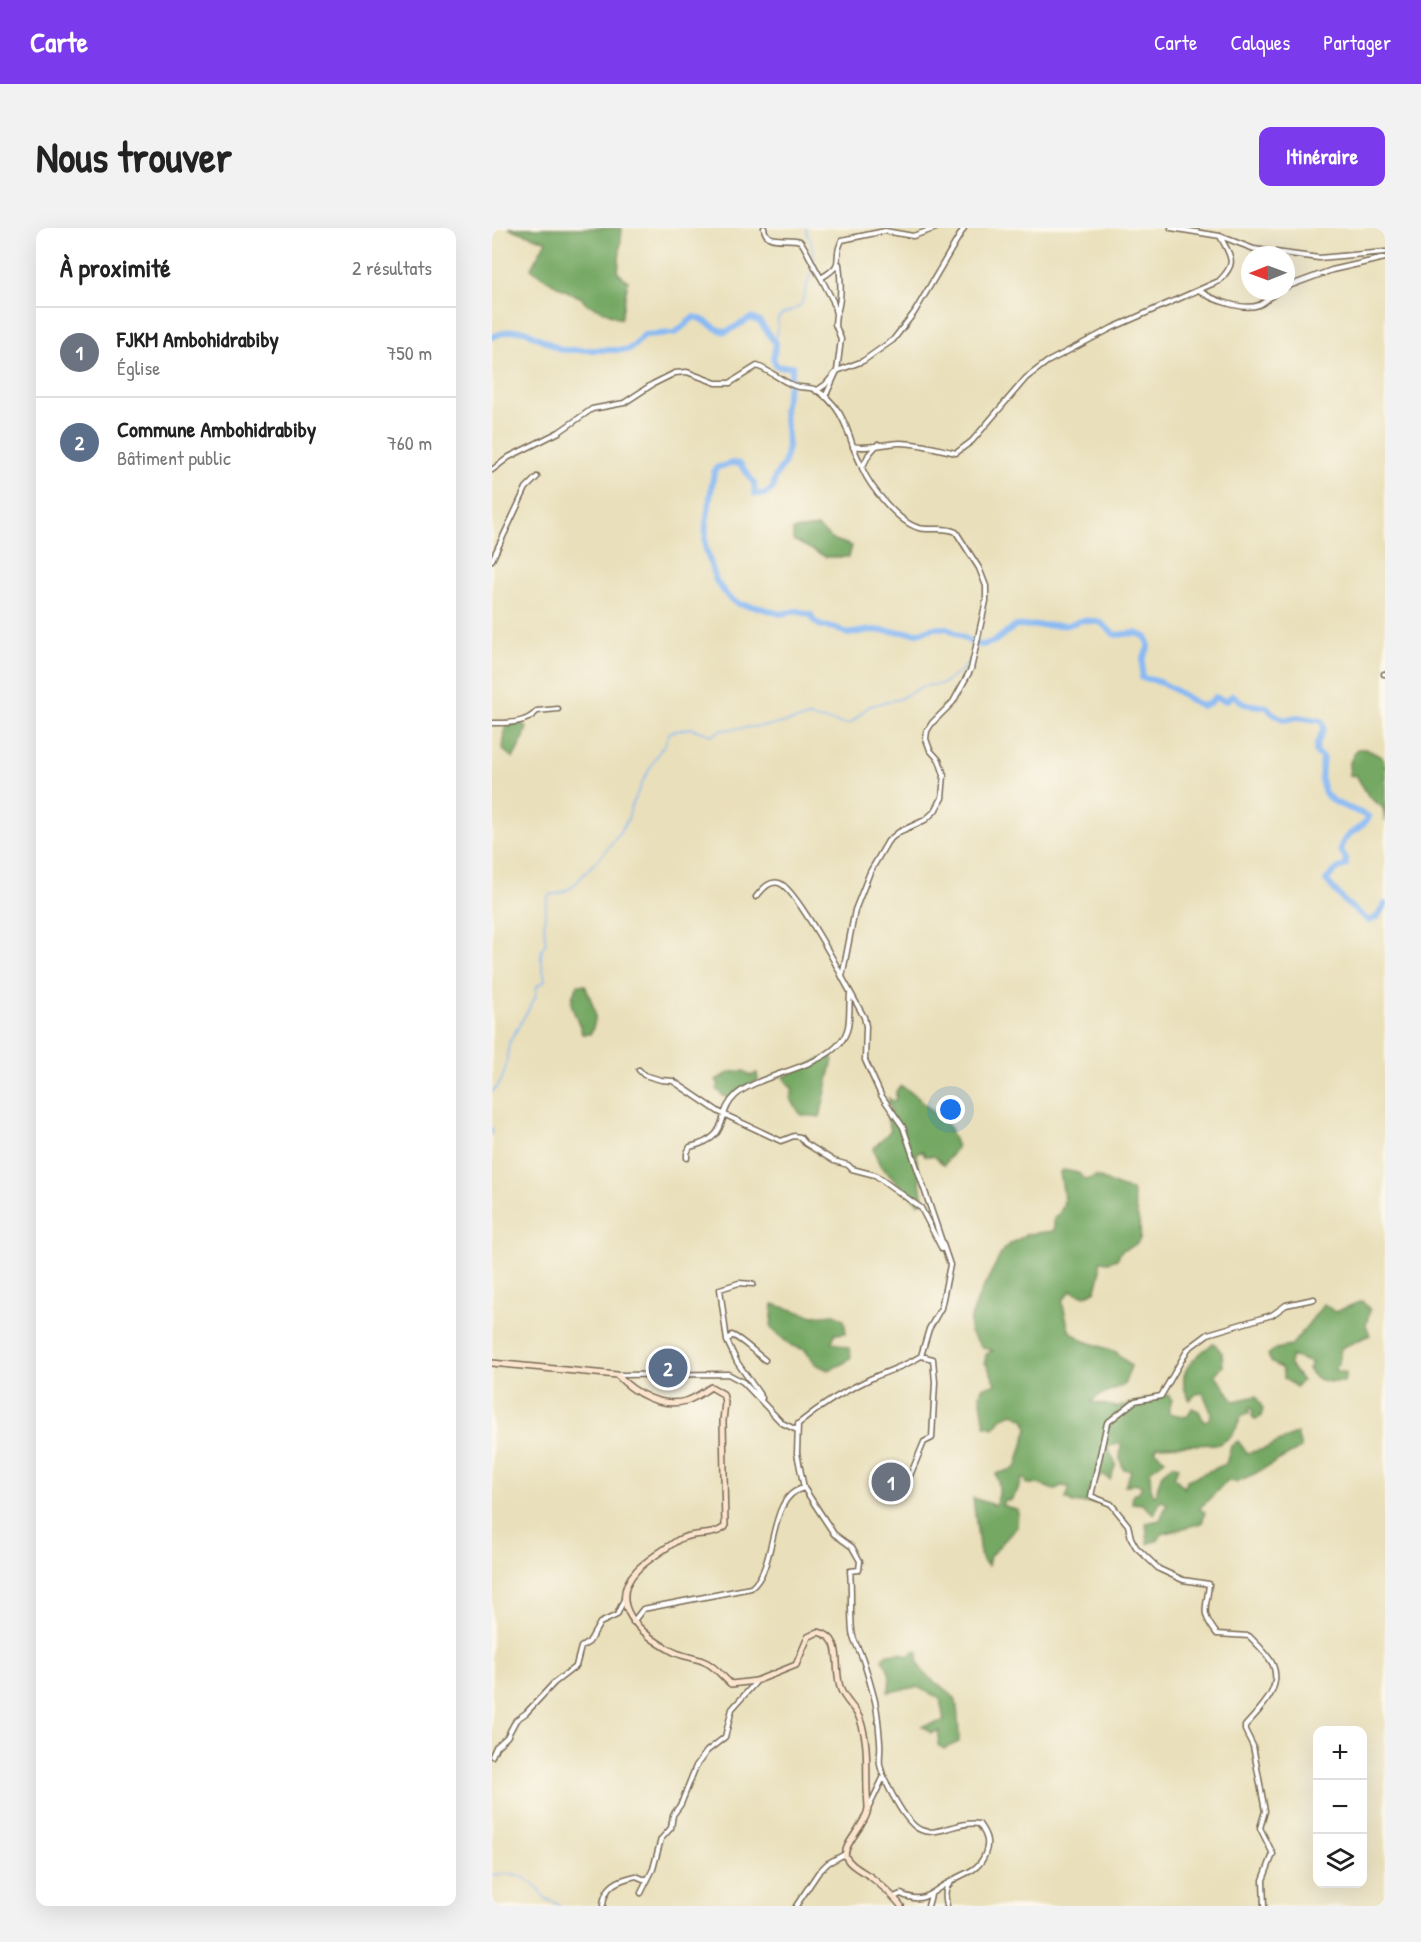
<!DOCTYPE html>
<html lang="fr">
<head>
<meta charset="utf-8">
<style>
  :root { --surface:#fff; --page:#f2f2f2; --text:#222; --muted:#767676; --line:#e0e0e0; --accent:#7c3aed }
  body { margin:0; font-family:"Patrick Hand",sans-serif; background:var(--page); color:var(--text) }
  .controls { position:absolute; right:18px; bottom:18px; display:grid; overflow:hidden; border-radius:12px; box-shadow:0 6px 24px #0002 }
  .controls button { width:54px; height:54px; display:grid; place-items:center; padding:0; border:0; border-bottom:2px solid var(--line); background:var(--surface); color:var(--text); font:30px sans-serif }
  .compass { position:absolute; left:749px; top:18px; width:54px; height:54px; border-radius:50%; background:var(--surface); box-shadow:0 6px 24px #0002; rotate:269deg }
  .you { position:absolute; left:459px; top:882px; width:21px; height:21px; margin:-15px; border:4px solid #fff; border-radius:50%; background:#1a73e8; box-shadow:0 0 0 9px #1a73e833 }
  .badge { display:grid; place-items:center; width:39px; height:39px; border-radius:50%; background:var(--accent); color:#fff; font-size:20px; font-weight:700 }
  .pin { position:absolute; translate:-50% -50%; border:3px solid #fff; box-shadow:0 2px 6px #0006 }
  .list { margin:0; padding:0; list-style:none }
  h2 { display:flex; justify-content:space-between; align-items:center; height:78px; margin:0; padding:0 24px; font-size:26px }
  h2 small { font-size:20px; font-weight:400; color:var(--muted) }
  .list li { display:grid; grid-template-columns:39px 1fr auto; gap:18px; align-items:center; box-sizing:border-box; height:90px; padding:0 24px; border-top:2px solid var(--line) }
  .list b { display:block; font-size:22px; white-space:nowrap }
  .list p { margin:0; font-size:20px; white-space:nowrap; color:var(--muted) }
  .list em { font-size:20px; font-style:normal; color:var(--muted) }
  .icon { flex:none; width:33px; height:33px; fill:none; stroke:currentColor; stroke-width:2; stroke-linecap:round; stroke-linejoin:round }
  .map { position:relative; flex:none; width:893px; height:1678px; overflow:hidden; border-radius:12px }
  header { display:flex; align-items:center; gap:36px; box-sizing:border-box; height:84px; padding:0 30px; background:var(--accent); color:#fff }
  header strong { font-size:28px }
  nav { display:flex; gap:33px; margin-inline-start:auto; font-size:21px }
  .intro { display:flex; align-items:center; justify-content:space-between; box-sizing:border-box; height:144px; padding:0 36px }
  h1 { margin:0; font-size:42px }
  .button { padding:15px 27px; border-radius:12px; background:var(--accent); color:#fff; font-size:21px; font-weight:700 }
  main { display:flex; gap:36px; padding:0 36px }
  aside { flex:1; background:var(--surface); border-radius:12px; box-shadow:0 6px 24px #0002 }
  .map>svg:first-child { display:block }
</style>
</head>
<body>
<header>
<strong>Carte</strong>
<nav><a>Carte</a><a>Calques</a><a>Partager</a></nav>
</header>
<div class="intro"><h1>Nous trouver</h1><a class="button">Itinéraire</a></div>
<main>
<aside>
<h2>À proximité<small>2 résultats</small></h2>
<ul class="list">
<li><span class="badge" style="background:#6b7280">1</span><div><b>FJKM Ambohidrabiby</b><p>Église</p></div><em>750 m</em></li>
<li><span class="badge" style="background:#5c6f8a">2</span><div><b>Commune Ambohidrabiby</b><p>Bâtiment public</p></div><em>760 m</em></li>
</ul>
</aside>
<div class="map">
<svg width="893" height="1678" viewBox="0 0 893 1678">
  <rect width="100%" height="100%" fill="#fbf7ec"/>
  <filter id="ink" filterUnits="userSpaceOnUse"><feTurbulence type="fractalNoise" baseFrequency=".0167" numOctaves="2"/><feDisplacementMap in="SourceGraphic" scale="12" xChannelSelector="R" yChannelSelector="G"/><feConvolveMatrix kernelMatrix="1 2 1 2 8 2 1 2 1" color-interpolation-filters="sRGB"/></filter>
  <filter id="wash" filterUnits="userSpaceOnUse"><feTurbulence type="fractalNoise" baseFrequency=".008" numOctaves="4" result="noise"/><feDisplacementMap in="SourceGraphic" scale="24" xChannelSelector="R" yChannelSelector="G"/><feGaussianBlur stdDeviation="1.35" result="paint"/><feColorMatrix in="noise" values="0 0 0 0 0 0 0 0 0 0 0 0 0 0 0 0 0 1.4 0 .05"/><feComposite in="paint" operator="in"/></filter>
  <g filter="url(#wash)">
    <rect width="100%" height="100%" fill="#e9dfba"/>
    <path fill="#74a864" stroke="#586941" stroke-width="1.5" d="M16,0H130L126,45L136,53L129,91L93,75L90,70C71,62 55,54 39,40L54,13Z
      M326,299L340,311L360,318L357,329H334L301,312V302Z
      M28,495L35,499L31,512L21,530L11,522L13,500L18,496Z
      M865,521H874L890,529L893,538V593L891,580L877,569L864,547L858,548L857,536Z
      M86,757H93C100,776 109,788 98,806H90C86,784 71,780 86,757Z
      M338,827L341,831L328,889L309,887L298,870L301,862L291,849Z
      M252,843L259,848L265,845L266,852L246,862L238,871L230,867L225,861L227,857L224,852L239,844Z
      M409,858L422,866L457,899L465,919L452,937L442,928H433L430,923L424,926L431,973L427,976L388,937L381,921L399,902L395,891L399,884L396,870L401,873L404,871V863Z
      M572,942L586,945L594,952L604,948L630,960L640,962C642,971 643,981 646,990C651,1010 651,1016 630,1022L625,1031L617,1034L608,1033V1046L604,1062L593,1068L579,1063L570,1073L577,1102L590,1112L624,1124L639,1138L632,1157L606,1168L599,1174L625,1179L676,1167L680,1172L676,1185L695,1189L700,1180L707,1183L712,1194L718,1190L719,1184L711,1165L704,1166L698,1172C681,1146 701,1129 722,1115L730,1125L731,1138L723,1146L742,1173L764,1168L771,1181L769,1188L764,1192L760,1188L761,1182L758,1179L757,1185L749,1189C744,1202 740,1210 727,1216L666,1218L663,1222L673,1232L658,1243L659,1264L663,1268L670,1245L680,1237L687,1239L682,1249L693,1260L695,1252L734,1236L739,1218L746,1213L755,1225L772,1221L805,1205L809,1220L762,1246L744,1254L735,1253L707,1281L713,1284L710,1295L670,1306L666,1312L656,1316L654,1295L668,1292L675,1276L669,1272L662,1286L650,1276L640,1275L641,1267L646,1265L650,1258L643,1255L633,1258L639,1243L631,1241L628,1231L629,1215L615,1219L624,1236L618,1252L611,1246L600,1256L596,1270L603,1275H581L574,1271L578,1259L569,1258L562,1262L546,1256H535L533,1251H530C528,1260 524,1266 518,1273L512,1272L510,1277L526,1282L525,1299L498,1328L496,1338L492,1334L488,1326L481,1270L503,1277C509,1266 508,1259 504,1246L524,1240L536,1200L532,1191L521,1185L511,1189L502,1200L493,1198L488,1167L490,1160L504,1155L493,1134L494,1126L501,1123L491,1119L478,1105V1093L487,1068L512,1020L535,1006L562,1003V990C578,979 570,962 568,944Z
      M870,1073L878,1082L874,1097L878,1107L849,1120L847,1135L843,1142L854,1145L852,1154C836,1154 825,1155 816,1141L820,1135L799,1128L797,1136L810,1153L804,1159L792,1150L790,1141L779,1134L776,1127L783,1121L799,1118L832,1076L843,1084Z
      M281,1076L321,1088L343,1086L352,1092L354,1105L343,1106L340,1114L357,1120L359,1129L351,1136L336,1142L323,1136L313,1122L298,1117L279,1100Z
      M422,1423L426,1424C425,1449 441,1450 456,1464C458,1466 461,1468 463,1470C466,1477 467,1506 467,1514L452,1521L446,1517L447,1503L439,1505L430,1498L452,1493L448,1470L425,1459L396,1464C399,1451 399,1442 390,1431L395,1426L409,1425L416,1428Z"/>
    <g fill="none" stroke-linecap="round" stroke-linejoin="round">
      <path stroke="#88b9f4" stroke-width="1.5" d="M314,0L316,9L319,13L322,33
        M284,116L286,90C292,83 302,83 309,77L321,38
        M481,422L482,416
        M0,864L8,855L13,843L17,815L43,770L45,758L53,753C52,740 44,725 54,715C51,702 52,679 57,667L69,665L80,659L111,626L125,608L136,591L139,579L151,553L168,522L172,518L178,504L198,500L220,507L230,502L282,497L317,489L352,496L359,495L376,479L381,477L407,471L431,458L450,456L458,451L467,445L480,430
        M0,900V907
        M0,1647C20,1644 30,1645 45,1660C48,1663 51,1669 55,1671C60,1674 63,1673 68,1678"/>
      <path stroke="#88b9f4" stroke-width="6" d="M0,109C11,105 20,101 33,103L70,122H135L142,118L152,107L183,105L202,89C215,91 221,102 234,104L259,90L268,94L284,116L281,130L284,137L288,139L301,138L292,181L296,218L292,236L283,249L281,260L274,266H263L262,255L248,236L240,235L224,240L222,244L214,296L213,318L224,353L237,370L247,376L269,380L288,386L305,383L319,387L322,393L329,398L344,400L356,406L378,402L426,405L442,400H455L482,416L491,417L503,413L523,398L576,397L591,392L608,394L623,407L644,405L654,409L657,418L651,431L650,450C677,453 688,468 710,478L718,475L723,469L734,473L741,467L752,476L775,479L779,484L792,492L805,489L830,493L832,500L825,516L824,525L831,530C823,577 843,572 877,589C868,605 855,600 848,621L854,631V637L845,641L834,652L854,675L877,693L885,689L893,676"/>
    </g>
  </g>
  <g filter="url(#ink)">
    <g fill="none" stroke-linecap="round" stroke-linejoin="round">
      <g stroke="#786955" stroke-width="7">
        <path id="minor" d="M272,0C274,18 296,8 308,13C312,16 324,43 329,50C356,34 339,33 350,12L393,3L421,8L444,0
          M679,0L728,8L762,21L827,30L893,24
          M329,50L341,73L344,86L343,96L349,111L345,143L333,169
          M794,59L840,42L893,30
          M707,62C719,72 752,83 767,77C774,74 780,67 787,63
          M345,85C350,69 349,53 347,36
          M324,163L333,157L345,143L371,133L401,112L422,85L472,0
          M386,216L377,226L370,240C378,259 407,295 427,300C439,303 453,298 464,304L487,340L494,358V373L479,441L461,474L440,495L435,503L434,511L438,522L447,532L452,547L450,570L443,583L433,592L407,604L396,613L378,644L363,682L350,749L372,789L374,798L373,832L389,867L411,899L458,1037L449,1080L437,1101L429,1128C414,1138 395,1143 378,1151C352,1163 328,1178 306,1196L305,1225L312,1260L342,1306L360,1319L368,1333L367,1342L358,1343C360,1363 358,1383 360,1403C361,1413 366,1419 370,1429C375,1443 379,1458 383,1473C386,1486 387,1501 388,1514C389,1521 387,1530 388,1537C392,1553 413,1596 429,1602C445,1609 468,1592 487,1596C494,1606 498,1614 493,1626C485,1648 464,1644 455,1659C452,1665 454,1672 455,1678
          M361,219L370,239
          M0,242L17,229L67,204L100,181L132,175L161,156L183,145L195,144L224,155H238L265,138C279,143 289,153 303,158C309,160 316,159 322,161C345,172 354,196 361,218C373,222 394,215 408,215C427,215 445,221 464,225L480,213L534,150L555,134L620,100L727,53C746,34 739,30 728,8
          M0,332L34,260L45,249
          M892,446H893
          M0,495C16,495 34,496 45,483L66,481
          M264,669C270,662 277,652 287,655C301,658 343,734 350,749
          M147,842L152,847L169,852L181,853L227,884L289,913L302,908L308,909L313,915L342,933L356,937L360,941L383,947L429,980L450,1021
          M195,930V925L198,919C242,908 222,887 244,867C272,842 347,840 356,799C358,788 357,777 358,766
          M235,1113L228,1061L247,1055L261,1056
          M126,1147L236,1146L251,1154L290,1195L305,1202
          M270,1170L245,1134L235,1113L240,1107C251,1112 262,1124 273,1132
          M392,1244L407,1254L415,1255L432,1214L440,1210L443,1154L441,1131L429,1128
          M141,1394L151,1381L259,1360C287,1338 274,1268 312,1260
          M0,1528L4,1519L15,1509L24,1492L34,1485L62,1455L84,1438L89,1419L97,1414L108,1395L125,1387L133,1369
          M377,1579L392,1548
          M149,1665L161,1641L169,1611L179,1600L181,1587L189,1576L204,1538L215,1523L233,1509L240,1481L264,1454
          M402,1669L409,1666C434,1678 440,1661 460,1653
          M111,1677C113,1657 126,1652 144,1648L151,1651H156
          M304,1678L326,1645L336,1635L353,1626
          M436,1678L439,1667
          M772,1678L771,1652L781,1626L768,1600L773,1583L761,1518L753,1502V1498C767,1482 791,1461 781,1437C776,1426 765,1416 757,1408L725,1406C707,1383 715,1381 717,1356L691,1352L667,1341L644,1319L639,1310L636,1297L619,1276L599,1268L615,1195L643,1173L669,1168L696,1121L716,1106L780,1087L794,1077L822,1071"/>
      </g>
      <g stroke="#786955" stroke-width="8">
        <path id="secondary" d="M0,1135L125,1147C142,1165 168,1180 194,1173C202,1171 211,1164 219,1159L231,1166L233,1174L231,1193L233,1299C219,1310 200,1303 186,1312C173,1321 156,1331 145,1342C113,1376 150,1407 180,1423C190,1429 204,1429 215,1435C223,1439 231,1449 239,1456L264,1453L304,1437L316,1409L326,1404C354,1410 340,1440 349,1462C353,1472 362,1479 367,1489C377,1513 374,1537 375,1562C375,1568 376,1574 376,1580C375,1596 349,1618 354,1629C358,1638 372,1644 379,1649C390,1658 401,1667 409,1678"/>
      </g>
      <use href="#minor" stroke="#fff" stroke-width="4"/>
      <use href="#secondary" stroke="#fce5cf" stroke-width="5"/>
    </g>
  </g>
</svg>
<div class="controls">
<button>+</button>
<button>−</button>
<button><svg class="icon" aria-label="layers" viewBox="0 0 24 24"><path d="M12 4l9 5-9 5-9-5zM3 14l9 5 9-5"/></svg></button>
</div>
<svg class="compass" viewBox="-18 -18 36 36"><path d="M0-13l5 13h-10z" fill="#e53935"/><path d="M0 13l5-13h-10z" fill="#767676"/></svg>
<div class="you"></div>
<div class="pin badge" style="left:399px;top:1254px;background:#6b7280">1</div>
<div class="pin badge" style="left:176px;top:1140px;background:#5c6f8a">2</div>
</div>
</main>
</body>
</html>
